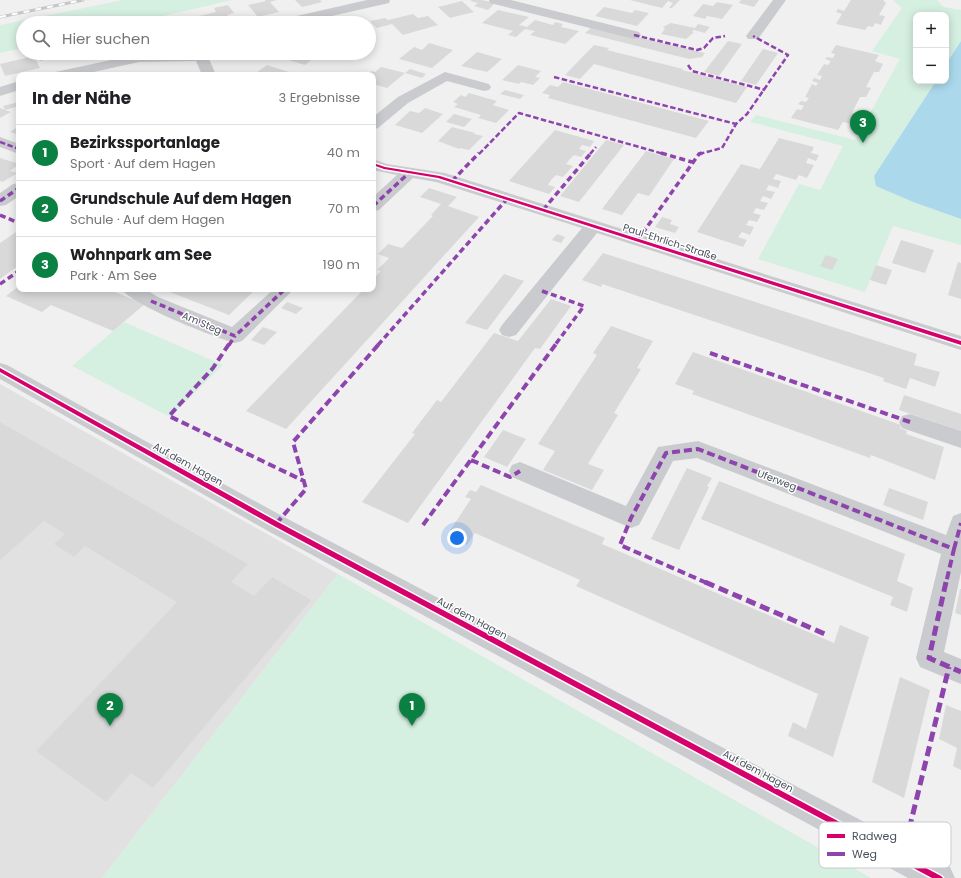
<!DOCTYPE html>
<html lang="de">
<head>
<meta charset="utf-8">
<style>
  :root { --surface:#fff; --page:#f6f6f6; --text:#202124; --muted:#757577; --line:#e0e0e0; --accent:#0b8043 }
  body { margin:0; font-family:Poppins,sans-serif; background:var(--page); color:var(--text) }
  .controls { position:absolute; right:12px; top:12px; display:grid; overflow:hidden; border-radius:8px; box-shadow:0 2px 10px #0003 }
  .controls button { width:36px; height:36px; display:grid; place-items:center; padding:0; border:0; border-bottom:1px solid var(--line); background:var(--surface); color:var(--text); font:20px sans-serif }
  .you { position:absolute; left:457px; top:538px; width:14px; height:14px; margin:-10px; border:3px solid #fff; border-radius:50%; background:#1a73e8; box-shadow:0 0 0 6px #1a73e833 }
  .badge { display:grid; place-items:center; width:26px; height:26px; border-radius:50%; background:var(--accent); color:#fff; font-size:13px; font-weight:700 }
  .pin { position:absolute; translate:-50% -33px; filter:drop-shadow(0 1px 2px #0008) }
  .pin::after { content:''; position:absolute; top:21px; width:14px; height:12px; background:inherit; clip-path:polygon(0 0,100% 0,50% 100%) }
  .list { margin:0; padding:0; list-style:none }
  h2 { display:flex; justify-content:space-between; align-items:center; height:52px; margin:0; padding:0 16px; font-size:17px }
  h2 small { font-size:13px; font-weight:400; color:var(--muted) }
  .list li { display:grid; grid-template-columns:26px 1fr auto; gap:12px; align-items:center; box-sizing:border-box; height:56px; padding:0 16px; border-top:1px solid var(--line) }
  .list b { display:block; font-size:15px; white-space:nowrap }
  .list p { margin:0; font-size:13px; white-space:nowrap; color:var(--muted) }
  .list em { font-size:13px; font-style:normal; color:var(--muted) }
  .icon { flex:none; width:22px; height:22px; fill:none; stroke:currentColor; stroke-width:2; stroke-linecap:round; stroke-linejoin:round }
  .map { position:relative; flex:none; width:961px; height:878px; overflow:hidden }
  .search { position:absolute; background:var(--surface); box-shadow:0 2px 10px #0003; left:16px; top:16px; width:360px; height:44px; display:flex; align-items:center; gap:10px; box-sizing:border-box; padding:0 14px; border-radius:22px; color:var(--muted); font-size:15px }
  .panel { position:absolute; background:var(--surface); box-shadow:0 2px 10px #0003; left:16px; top:72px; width:360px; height:220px; border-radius:8px }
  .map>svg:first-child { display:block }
</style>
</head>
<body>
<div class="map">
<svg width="961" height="878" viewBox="0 0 961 878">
  <rect width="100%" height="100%" fill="#f0f0f0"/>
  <path fill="#e2e1e2" d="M0,384L338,574L102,878H0Z"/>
  <path fill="#d5efe1" d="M123,0H232L133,23H23V48L0,53V25Z
    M893,0H937L944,7L961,10V41L946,64V15H916V81H936L874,176L877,186L913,202L961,219V245L893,226L865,292L758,259L799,184L820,190L843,146L750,122L756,115L855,140L900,59L872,51L902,8Z
    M124,322L209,359L223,365L170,417L72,366Z
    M338,574L871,878H102Z"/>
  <path fill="#abd9eb" d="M961,41V219L913,202L876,186L874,176L936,81H946V64Z"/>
  <path fill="#d9d9da" d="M265,0H277L270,2L279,12L258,17L248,5L266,1Z
    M295,0H320L322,2L302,7Z
    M472,0H482L495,3L488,10L474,6L478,3L470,1Z
    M630,0H680L672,8H669L673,3L668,1L662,8Z
    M741,0H759L754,7L739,3Z
    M851,0H883L886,3L879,15L885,16L881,25L875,23L873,27L868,26L865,30L836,24L842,14L836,12L838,9L844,11Z
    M462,1L474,12L450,18L438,7Z
    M717,2L733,5L722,19L707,16L705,19L693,16L703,4L713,6Z
    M228,5L234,13L227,15L233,22L199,23L195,17L216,12L214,8Z
    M604,7L632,13L635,10L649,13L637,26L595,16Z
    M498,10L529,17L519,25L527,27L535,20L553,25L555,22L563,24L561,27L579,31L565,44L530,35L535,31L525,29L516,37L508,35L513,31L482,23Z
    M413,14L418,18L428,16L438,25L403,35L392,24L377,28L370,21L385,18L388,20Z
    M671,23L695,28L698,24L710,27L705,33L694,30L692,32H694L686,39L661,34L665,29L663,27Z
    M592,27L607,30L705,53L702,57L689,59L585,33Z
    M728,41L742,44L719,76L704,72Z
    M429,43L453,50L432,68L399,59L414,47L422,50Z
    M594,45L609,48L607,50L683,69L682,70L747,87L736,103L594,64L580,79L565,75Z
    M836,45L879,55L875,61L883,64L879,72H874L866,87L871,88L866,97H860L852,113L857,115L852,124L843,122L838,130L791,118L797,109L801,110L804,106L798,104L801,101L806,102L809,98L805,97L812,84L816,86L818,83L812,81L814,78L820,80L822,76L817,75L824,64L828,65L831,61L825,59L827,57L833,58L835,54L831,53Z
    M763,49L778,53L756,85L741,81Z
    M477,52L502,59L487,72L461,66Z
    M36,53H46L49,59L40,61Z
    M88,53H106V54L91,57Z
    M274,53H320L305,65L271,55Z
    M34,56L40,68L5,76L0,64Z
    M267,65L295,74L253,75Z
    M518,65L541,71L535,77L540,78L533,85L521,82L519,84L502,80Z
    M381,67L405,73L410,69L426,74L422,78L405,73L387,88L373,84V75H366L371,71L375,72Z
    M563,82L694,117L709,121L696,138L548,98L550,95L542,93L550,85L558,87Z
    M505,90L524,95L520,99L500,94Z
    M469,93L497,101L493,105L509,110L496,123L478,118L481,115L454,107L458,104L453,102L461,95L465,97Z
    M19,102V106L5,110L11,112L0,118V108L5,110L3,106Z
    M425,108L443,114L422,133L395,125L410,111L419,113Z
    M454,114L472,119L464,127L446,122Z
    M19,126V135L10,132Z
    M452,127L475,133L474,134L483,136L469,150L460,148L459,149L438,141Z
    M555,130L594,141L590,147L582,145L579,149L586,151L581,157L574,155L570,159L566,164L573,166L563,177L556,175L551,180L548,185L555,187L549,194L509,181Z
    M779,138L814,147L811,153L819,155L816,161L808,158L806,163L814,165L807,178L799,175L796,180L776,174L773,179L781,181L778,188L769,185L766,190L775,192L771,199L763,196L760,201L768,203L764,210L756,208L753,213L761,215L757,222L749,220L746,225L754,227L750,235L742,232L738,237L747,240L743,247L697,232L741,164L760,169Z
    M606,140L624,145L579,202L560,196Z
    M646,151L674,159L649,196L638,193L622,215L602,209Z
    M0,158L19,164L10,171L17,173L3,182L0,181Z
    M429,188L457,197L448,206L479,217L286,429L246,411L364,289H373V279L381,271L377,270L389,258L378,254L388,244L402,248L433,216L431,215L441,204L420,197Z
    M662,217L672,220L670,224L679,227L675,233L655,227Z
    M19,230V265L0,279V243Z
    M557,234L565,237L561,243L552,240Z
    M901,240L934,250L925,273L892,263Z
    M603,253L917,354L914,365L940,372L935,387L910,378L906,389L883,381L884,378L823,358L602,284L601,287L582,280Z
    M826,255L838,259L832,270L820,266Z
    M958,262L961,263V299L948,295Z
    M876,265L892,270L886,285L870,280Z
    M504,274L524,281L487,330L465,323Z
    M19,286V289H107L145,304L113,331L51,305L42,312L6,296Z
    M162,289H256L229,315Z
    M551,299L571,306L540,349L535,348L408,523L362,502L415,434L412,433L437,400L441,402L494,333L518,341Z
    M287,302L303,308L296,314L281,308Z
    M611,326L653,341L637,368L641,369L614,413L618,415L588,464L604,470L592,490L543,470L555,451L538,444L597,355L593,353Z
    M263,327L277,332L264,345L251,340Z
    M693,352L901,425L900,428L907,431L906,434L944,447L935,480L871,455L870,458L692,394L694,391L675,384Z
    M904,395L961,414V431L899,410Z
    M0,422L248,564L231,582L254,596L272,577L311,600L153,788L131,773L106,802L36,751L177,602L85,546L74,557L54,544L65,534L44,521L0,560Z
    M503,430L526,439L507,467L484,457Z
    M687,468L712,478L707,486L709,487L679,550L651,539Z
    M719,481L905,554L897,581L913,588L907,612L890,605L893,597L701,519Z
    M481,485L605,538L602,544L834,643L840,625L869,637L833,757L788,736L793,722L806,729L818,694L576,586L580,580L475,533L467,545L447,535L471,499L465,497L470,490L476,492Z
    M889,488L928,502L923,520L883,505Z
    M960,589H961V615L955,613Z
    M900,677L930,690L904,798L872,782Z
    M946,705L961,711V770L953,766L957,748L939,739Z"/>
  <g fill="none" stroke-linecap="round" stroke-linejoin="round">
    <path fill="#cacbce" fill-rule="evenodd" d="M367,0H390L389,3L301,23H277L279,20Z
      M489,0H511L639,32L641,35L639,38L634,39L490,3Z
      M773,0H786L758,39H748L746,36Z
      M217,53L209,59L216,75H202L196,61L139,62L80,75H53L55,72L60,71L139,54Z
      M445,72L489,84L491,87L489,90L484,91L447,81L408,103L378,128L373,130V117L398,97Z
      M19,81V90L0,96V87Z
      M0,137L19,144V154L0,147Z
      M373,159L387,164L445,173L961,336V350L597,233L516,335L509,337L502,335L499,330L502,325L582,228L436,182L413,178L379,210L373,211V197L397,175L373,170Z
      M19,183V196L6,205L0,206V193L13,184Z
      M122,289H145L158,297L232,327L274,289H294L242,341L235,343C214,337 131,305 122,289Z
      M0,363L7,365L284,517L950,867L955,878H908L268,531L0,379Z
      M910,414L961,431V448L902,428L899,422L902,416Z
      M698,441L946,535L953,516L961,513V572L944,652L961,659V684L920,667L916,658L941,554L697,458L673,461L639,525L631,528L512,477L509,471L512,465L520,462L626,506L658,447Z"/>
    <g stroke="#c5c6c8" stroke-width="3">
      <path id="rail" d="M0,17L83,0"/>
    </g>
    <use href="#rail" stroke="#fff" stroke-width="2" stroke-dasharray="6" stroke-linecap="butt"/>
    <path stroke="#8e44ad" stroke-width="2.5" stroke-dasharray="5.5 2.5" stroke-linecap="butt" d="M634,35L697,50L704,48L713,38L725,36
      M688,65L692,71L765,90
      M554,77L736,124
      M0,142L19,149
      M479,154L519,113L664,154
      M590,154L596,147
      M699,154L722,148L736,124L747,114L788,55L753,36"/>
    <path stroke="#8e44ad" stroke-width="3.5" stroke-dasharray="6 3.5" stroke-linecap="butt" d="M661,153L692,162
      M452,181L479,153
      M0,201L19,188
      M373,206L410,172
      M543,210L591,153
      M0,215L19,223
      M637,241L699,154L702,153
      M0,284L19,271
      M542,291L584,306L555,345
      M151,301L235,336L285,289
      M229,345L235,336
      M378,345L507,199"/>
    <path stroke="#8e44ad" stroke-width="4" stroke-dasharray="8 4" stroke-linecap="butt" d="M229,344L213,368L169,416L304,481
      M710,353L910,422
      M471,460L510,477L520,471
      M276,524L306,489L293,442L379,344
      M423,525L556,344
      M954,549L961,523
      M707,583L620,545L631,518L666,453L698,449L954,549L946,583"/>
    <path stroke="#8e44ad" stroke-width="5" stroke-dasharray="10 5" stroke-linecap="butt" d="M705,582L825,634
      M946,582L929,658L961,672
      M902,858L949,667"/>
    <g stroke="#fff" stroke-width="3">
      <path id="cycleway" d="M373,163L385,167L440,176L961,341V345L438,178L384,169L373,165Z
        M0,368L278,522L941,876L943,878H932L274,526L0,372Z"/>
    </g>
    <use href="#cycleway" fill="#d6006c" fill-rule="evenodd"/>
  </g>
  <g text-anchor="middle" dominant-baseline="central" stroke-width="3" stroke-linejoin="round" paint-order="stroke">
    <g font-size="10" fill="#48515c" stroke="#fff">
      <text transform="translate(670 242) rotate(18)">Paul-Ehrlich-Straße</text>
      <text transform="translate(202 323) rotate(23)">Am Steg</text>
      <text transform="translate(188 464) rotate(29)">Auf dem Hagen</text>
      <text transform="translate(777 480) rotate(21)">Uferweg</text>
      <text transform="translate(472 618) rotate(28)">Auf dem Hagen</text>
      <text transform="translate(758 771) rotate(28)">Auf dem Hagen</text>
    </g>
  </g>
  <rect x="819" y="822" width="132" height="46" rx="6" fill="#fff" stroke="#c8cbce" stroke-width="1"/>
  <rect x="827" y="834" width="18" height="4" fill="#d6006c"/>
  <rect x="827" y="852" width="18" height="4" fill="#8e44ad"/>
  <g font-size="11" fill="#48515c">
    <text x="852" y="840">Radweg</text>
    <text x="852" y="858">Weg</text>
  </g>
</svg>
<div class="controls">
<button>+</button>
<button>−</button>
</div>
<div class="you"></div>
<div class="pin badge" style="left:412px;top:726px">1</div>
<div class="pin badge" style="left:110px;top:726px">2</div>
<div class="pin badge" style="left:863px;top:143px">3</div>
<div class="search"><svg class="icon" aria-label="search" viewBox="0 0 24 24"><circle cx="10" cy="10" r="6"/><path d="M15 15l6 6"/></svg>Hier suchen</div>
<section class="panel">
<h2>In der Nähe<small>3 Ergebnisse</small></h2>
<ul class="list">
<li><span class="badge">1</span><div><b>Bezirkssportanlage</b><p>Sport · Auf dem Hagen</p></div><em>40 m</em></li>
<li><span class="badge">2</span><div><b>Grundschule Auf dem Hagen</b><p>Schule · Auf dem Hagen</p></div><em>70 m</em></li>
<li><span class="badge">3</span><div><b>Wohnpark am See</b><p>Park · Am See</p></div><em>190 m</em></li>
</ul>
</section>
</div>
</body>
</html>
